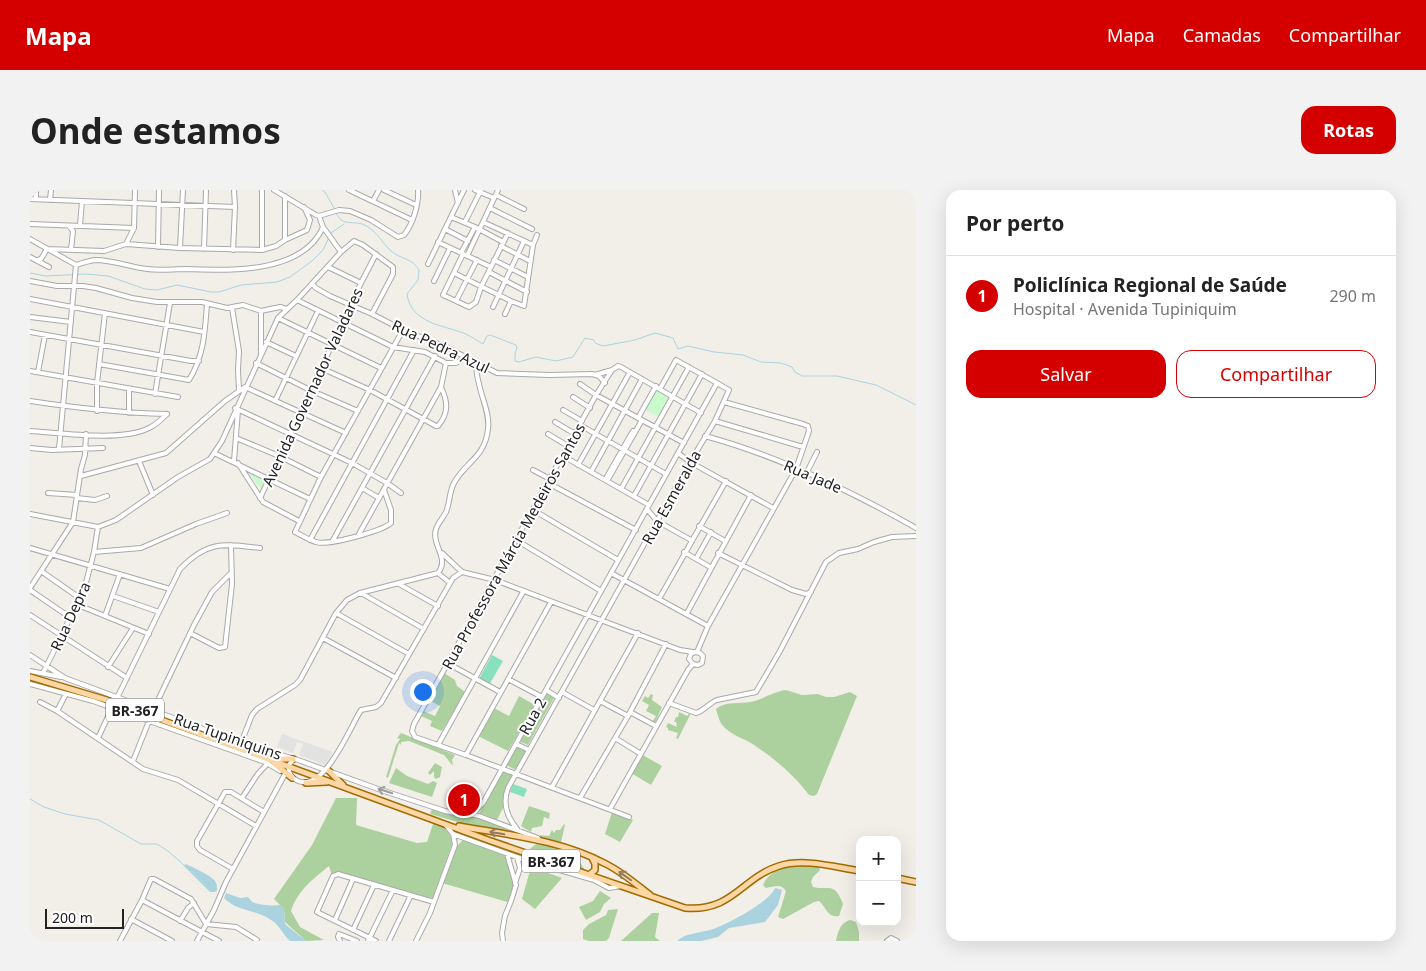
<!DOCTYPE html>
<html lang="pt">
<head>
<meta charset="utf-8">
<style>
  :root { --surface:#fff; --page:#f2f2f2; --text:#222; --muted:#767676; --line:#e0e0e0; --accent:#d40000 }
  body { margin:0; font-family:"Noto Sans",sans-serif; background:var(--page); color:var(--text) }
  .controls { position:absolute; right:15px; bottom:15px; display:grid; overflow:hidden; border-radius:10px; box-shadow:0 5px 20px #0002 }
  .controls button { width:45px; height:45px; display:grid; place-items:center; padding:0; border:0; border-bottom:1px solid var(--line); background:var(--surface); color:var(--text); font:25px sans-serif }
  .scale { position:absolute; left:15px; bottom:12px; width:79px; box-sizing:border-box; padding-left:5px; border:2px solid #222; border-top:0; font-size:14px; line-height:18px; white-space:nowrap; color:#222; -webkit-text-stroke:4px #fff; paint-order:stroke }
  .you { position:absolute; left:392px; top:501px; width:18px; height:18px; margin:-12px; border:4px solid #fff; border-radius:50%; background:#1a73e8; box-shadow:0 0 0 8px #1a73e833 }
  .badge { display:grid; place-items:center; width:32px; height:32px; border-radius:50%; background:var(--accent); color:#fff; font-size:16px; font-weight:700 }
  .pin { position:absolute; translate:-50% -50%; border:2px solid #fff; box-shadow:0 1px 5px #0006 }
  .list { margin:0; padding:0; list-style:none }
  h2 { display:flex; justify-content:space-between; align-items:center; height:65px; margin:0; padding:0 20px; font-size:21px }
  h2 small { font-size:16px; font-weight:400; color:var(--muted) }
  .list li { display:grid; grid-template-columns:32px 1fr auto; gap:15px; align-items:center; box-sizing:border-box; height:80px; padding:0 20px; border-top:1px solid var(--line) }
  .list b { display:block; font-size:19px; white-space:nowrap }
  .list p { margin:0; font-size:16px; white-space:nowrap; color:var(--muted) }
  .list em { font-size:16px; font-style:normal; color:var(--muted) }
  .actions { display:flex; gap:10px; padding:15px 20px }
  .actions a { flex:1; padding:11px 0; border:1px solid var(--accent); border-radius:15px; text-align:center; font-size:18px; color:var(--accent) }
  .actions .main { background:var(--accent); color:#fff }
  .map { position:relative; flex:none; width:886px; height:751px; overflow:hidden; border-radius:15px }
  header { display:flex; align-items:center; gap:30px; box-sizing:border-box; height:70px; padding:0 25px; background:var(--accent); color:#fff }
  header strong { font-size:24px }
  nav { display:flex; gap:28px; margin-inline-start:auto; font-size:18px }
  .intro { display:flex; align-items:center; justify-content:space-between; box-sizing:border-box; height:120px; padding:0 30px }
  h1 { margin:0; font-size:35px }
  .button { padding:12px 22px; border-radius:15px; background:var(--accent); color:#fff; font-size:18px; font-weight:700 }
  main { display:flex; gap:30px; padding:0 30px }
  aside { flex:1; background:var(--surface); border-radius:15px; box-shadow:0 5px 20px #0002 }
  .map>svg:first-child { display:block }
</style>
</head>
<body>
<header>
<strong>Mapa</strong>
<nav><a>Mapa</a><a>Camadas</a><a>Compartilhar</a></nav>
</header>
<div class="intro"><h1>Onde estamos</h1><a class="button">Rotas</a></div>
<main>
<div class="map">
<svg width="886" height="751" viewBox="0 0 886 751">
  <rect width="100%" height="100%" fill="#f2efe9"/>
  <path fill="#add19e" d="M414,483L425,490L427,496L435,502L412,541L400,536L402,531L391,526L393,521L405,526L410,516L399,510Z
    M756,500L772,505L788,504L796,507H804L820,502L827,506L787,604L784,606L779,605C764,585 747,571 727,557C717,549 702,546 694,537C689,532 688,525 686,519C695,511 710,514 721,512C734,509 742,502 756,500Z
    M516,503L524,508L498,555L488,551Z
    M621,504L623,505L622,510L632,517L625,533L622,532L626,526L616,521L619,515L612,511L615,506L618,508Z
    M489,506L505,515L478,561L448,546L464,518L479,526Z
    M649,522L657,526L660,522L661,523L648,549L646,548L648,543L638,540V538L636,537L638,533L647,537L646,532H644L646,527H648Z
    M371,543L425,565L422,570L423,576L414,565L379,551L371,552V555L369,553L358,588L356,587L366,555L370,549L367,548Z
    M487,555L496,560L486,580L476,575Z
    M611,564L632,576L621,595L601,583Z
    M405,573L412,577L410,587L406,589L404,587V581L400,585L398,583Z
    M366,578L377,586L398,594L403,591L407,593L402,607L359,593Z
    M473,580L485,585L476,597L473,618L467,630L450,623L456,607Z
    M306,608H327L326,635L387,653L397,652L404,631C415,636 421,642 422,654L403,708L396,707L309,683L302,686L299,676C282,690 268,700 261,721L270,737L294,750L276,751L255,732L254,719L244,709L282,655Z
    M499,616L520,623L519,629L514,627L512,636L502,638L501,642L491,636Z
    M402,619L427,626L448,627L496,646L441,636L400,624Z
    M582,622L603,630L590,652L575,644Z
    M534,634L535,635L531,652L510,647V645L519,646L522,640L524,643L526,640H530Z
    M433,650L476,666L485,693L481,713L412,693L426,657Z
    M509,652L525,659L535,666L547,668L555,680L500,661L501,658Z
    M770,675L789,677L790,680L783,687L781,692L783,697C800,701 804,691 813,714L809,726C797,728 797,718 789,711L784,712L753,729L748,727L756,701C750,693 745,697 736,698L733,695C739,680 756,676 770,675Z
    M504,678L532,688L505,719L492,709L499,684Z
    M570,701L581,708L574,714L570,722L556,730L549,717L563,711Z
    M588,719L579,748L576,751H559L553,749V740L559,734L576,725L578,720Z
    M622,723H629L625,747L630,751H591Z
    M820,730L826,732L829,742V751H806C808,741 810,733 820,730Z"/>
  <path fill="#c8facc" d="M626,198L642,207L631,228L614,219Z
    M217,281L234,289L231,299Z"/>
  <path fill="#88e0be" d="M462,465L473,471L459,495L449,489Z
    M483,594L497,599L494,607L480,602Z"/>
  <path fill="#e2e2e2" d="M252,544L303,562L295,575L269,565L273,554L267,552L263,563L247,557Z"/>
  <path fill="#aad3df" d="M155,674C161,676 182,686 185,691C187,694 187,697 187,700L185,702H180L154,676Z
    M745,698L752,700L748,715L735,732L699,738L688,747L671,751H647C656,743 669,743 680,740C694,736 740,712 745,698Z
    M196,703L210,708L218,707L222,712C231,715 240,716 250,715L254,719L255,734L276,751H260C253,745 249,734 241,730C227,720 206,721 194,708Z"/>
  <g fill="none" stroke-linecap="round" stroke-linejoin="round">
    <path stroke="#aad3df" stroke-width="1" d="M292,0L295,2L304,18
      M306,23C312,36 321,31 332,34C348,39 353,58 367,65C378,71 382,69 389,80L388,90L377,104C381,134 414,135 436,144C442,147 448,151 453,154L457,146L460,145L486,155L487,158L485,164V171L489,172L506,167L526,171L543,167L555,148L564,150L565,153L573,156L605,150L625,143L643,148L648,159L658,156L684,162L713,165L731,172L751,173L762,177L765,182L772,186H807L846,195L886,215
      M0,83L16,86L56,84L78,86L115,99L127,100L147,95L181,102H189L211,95L247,92L260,87L282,71L293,60L301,43L314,34
      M0,609L14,617L35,624L69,630L111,654H127L138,661L154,675"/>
    <g stroke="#a9a9a9" stroke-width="6">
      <path id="minor" d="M232,0V60
        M244,0L286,25L289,26L309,20L320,21L341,30L368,47L374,45C383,34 389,14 388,0
        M319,0L382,30
        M354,0L386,15
        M425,0L428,13
        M445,0L464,8
        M466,5L494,19
        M255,6V50
        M0,9L205,17
        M6,9V0
        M20,10L21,0
        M343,11L349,0
        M460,18L502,39
        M289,26L293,37L311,62
        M421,27L445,37L473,52
        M435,32L451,0
        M453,32L503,55
        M0,34L104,38
        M50,35L52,11
        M39,36L43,41L41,60
        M415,39L438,51
        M0,49L46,75L29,259
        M408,52L461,77
        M96,54L104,38L105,0
        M471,56L500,71
        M128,57L129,0
        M150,58L153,0
        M17,59L74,61L96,54L150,58L232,60L246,56L255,50L277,40L280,30L274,17
        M174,59L176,0
        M203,60L205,17L204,0
        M431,63L445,37
        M433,64L413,105L439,117L446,112L451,97L478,43
        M437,66L468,0
        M0,67L19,77
        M7,70L11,69L17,59
        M464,70L498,87
        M398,74L434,0
        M46,75C52,73 59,71 65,70C83,70 100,77 117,79C130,81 143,79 156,79C198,81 273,84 293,37
        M459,82L497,102
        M424,83L481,111L494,116L503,55L507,45
        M0,91L27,96H53L66,98L102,108L127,112H172L197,118L213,115L231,121L250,117L257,119
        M404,91L420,58
        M331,93L346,64
        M282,94L286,98L300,106L342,124L373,140L416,157L467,183L519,185L562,184L569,186L575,193
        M0,109L174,142
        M267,110L363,157L395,162L416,173H426L436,167
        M426,111L447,70
        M463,117L494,51
        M202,118L209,161L208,180L209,200
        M231,121V163
        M475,124L481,111
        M0,127L41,132
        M248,128L351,178
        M0,142L161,171H169
        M236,152L266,166
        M226,173L280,200L328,221
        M69,174L159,190C174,166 175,141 177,114
        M291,178L340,200L406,236H408C419,223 418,212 411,197
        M582,180L566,205L384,534L382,541L385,547L436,565L599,627
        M0,181L148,207
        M8,182L15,145
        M565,185L582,180L588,176L591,177L671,223
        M550,194L566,205L654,253
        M125,204L140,113
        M543,207L560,218
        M0,211C46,218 91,223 137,224
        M245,211L288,121
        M205,218L322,273L357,293L371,303
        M533,220L552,231
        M67,221V193L75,123
        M99,223V199
        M608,228L626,196
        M685,231L773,257
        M525,232L545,244
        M550,235L636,284
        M0,241C31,243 92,252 119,238C126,235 132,229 137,224
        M518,244L538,256
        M675,246C749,266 819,300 886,338
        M206,248L249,266L291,287
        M0,258L22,260L73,258
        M184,263L280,309
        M648,263L660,272L743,318
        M533,266L619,315
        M109,271L123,305
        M204,271L208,220
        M208,273L233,312L269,331
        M548,275L600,182
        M503,280L520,289
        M561,282L612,189
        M777,282L787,262
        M51,286L136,263L195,211L215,197L316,243
        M575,290L603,241
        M577,291L612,230
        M518,293L606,340
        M332,298L349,308
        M591,299L659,177
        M354,300L361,320V333C352,341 298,356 286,352C279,350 271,345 265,342L291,287L373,140
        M18,303L47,305
        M604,306L672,184
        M47,308L65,310L77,306
        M230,308L331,93L298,77
        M617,319L627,331L661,350
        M503,320L588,370
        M0,324L68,337L86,330L148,287L180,269L192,251L248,128L267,110L311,62L324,51L333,55L363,77V84L342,124
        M669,336L695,351
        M329,344L411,197L416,173
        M280,350L384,160
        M486,350L571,401
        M302,352L405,166
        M0,358L140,399
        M64,362L111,358L166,334L197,323
        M654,362L680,377
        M412,363L432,382L465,390L650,460L663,462
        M688,363L762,400L776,404L781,402
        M666,369L681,342
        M11,381L51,409
        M408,383L420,393
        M581,383L678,436L667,462
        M369,394L408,416
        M0,398L43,332L51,279L55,265L56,244
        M0,400L41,428
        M331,403L394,439
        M83,406L129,422
        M629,409L696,291
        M48,415L119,444
        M306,423L379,464
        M657,423L721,305
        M0,425L97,488
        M75,426L90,384
        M678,436L766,279L779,241L778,236L773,234L694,212
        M160,443L189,458L195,457L202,394L201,355
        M293,448L366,488
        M0,465L35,488L211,553L268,570L348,599L415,621C427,624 438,623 449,626L508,648
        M417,473L470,502
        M78,477L103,438
        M0,481L31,487
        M13,483L54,400L64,362L68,337
        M478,489L512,507
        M0,494L63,511L235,572L250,581
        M516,500L529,508
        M532,502L564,520
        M88,506L150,379C178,350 193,354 230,358
        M570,511L598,526
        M10,512L27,521L113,579L148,590L226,636
        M639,513L666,523C674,521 679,513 687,510L726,502L750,461L796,372L809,363L828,359L844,352L862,347L886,346
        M116,517L123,516L128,510L164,435L182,402L201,383
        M27,521L36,504
        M600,522L626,536
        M68,548L82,518
        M585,548L611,564
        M211,553L222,525L227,519L265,495L270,490L306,423L317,410L330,403L408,383C420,368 401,355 406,339C408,333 413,328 416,322C420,313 419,302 424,293C435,272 455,268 458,239C460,224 452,209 449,194C447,187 446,179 446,171
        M486,554L499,560
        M408,555L493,402
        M436,565L521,412
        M264,569L258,576C259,583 261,588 268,591C295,602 320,537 331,520L346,517L351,513L423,388L432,382
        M103,571L119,531
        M522,597L608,443
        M212,608L227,585L238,573
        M550,608L598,526L636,454
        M580,619L658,480L663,474L668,475L672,473L673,466L670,463L665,462L661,464L659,469L663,474
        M442,624L453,613L687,193L646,170L630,199
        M487,639C477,627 472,614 478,598L660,272L685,231L699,200L687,193
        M423,644L495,670L564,690L579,698L591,696
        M203,679L170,660L167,656V651L195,602H201L234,622
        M485,693L490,678L487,667
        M112,710L189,751
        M101,729L142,751
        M305,730L323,689
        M150,731L158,718L164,713
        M323,740L344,695
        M90,751L112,710L121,689H124L161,709L176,734L206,737L227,750L226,751
        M167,751L184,720L196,692L255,584
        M310,751L308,747L309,744L327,751
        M338,751L363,700
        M346,751L287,722L303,686L308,684L404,712
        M359,751L381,705
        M386,751L400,723L425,655L423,644L415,634
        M473,751L472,743L475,726L481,711L486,695L477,664
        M857,751L861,748L867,751"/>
    </g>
    <g stroke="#a06b00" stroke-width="8">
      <path id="major" d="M0,487L80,511L458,650L655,718C703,722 711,688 749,676C774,668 804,677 830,681
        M243,569H263
        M244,573L262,588
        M299,581L313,595
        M276,593L297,592
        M429,636C479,645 531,650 576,674C592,682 606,694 620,705
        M559,685L565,680V674L562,668
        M867,688L886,692"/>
    </g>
    <use href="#minor" stroke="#fff" stroke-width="4"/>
    <use href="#major" stroke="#fcd6a4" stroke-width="5"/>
  </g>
  <defs><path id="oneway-shaft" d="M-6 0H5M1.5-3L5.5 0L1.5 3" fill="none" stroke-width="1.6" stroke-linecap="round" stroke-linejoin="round" transform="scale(1.25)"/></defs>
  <use stroke="#9c9c9c" href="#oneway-shaft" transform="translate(355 601) rotate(-162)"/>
  <g stroke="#8f7c63">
    <use href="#oneway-shaft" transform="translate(467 643) rotate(-170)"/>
    <use href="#oneway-shaft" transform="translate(595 686) rotate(-145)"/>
  </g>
  <g text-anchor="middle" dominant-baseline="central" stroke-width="4" stroke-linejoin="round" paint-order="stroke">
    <g fill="#fff" stroke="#646464" stroke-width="1">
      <rect x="76" y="508.5" width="58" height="23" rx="4"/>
      <rect x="492" y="659.5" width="58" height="23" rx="4"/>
    </g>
    <g font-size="14" font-weight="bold" fill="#222">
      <text x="105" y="520">BR-367</text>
      <text x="521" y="671">BR-367</text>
    </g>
    <g font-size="15" fill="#222" stroke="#fff">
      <text transform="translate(411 156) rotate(25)">Rua Pedra Azul</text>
      <text transform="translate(282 197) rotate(-65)">Avenida Governador Valadares</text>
      <text transform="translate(783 286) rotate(23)">Rua Jade</text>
      <text transform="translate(641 307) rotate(-61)">Rua Esmeralda</text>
      <text transform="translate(483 356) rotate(-61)">Rua Professora Márcia Medeiros Santos</text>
      <text transform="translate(40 426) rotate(-65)">Rua Depra</text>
      <text transform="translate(502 526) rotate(-61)">Rua 2</text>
      <text transform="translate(198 546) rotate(19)">Rua Tupiniquins</text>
    </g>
  </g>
</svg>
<div class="controls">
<button>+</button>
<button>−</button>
</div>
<div class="scale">200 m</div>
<div class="you"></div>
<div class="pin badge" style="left:434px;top:610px">1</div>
</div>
<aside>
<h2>Por perto<small></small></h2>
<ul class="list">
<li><span class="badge">1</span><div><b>Policlínica Regional de Saúde</b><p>Hospital · Avenida Tupiniquim</p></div><em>290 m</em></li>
</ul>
<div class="actions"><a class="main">Salvar</a><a>Compartilhar</a></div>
</aside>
</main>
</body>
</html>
